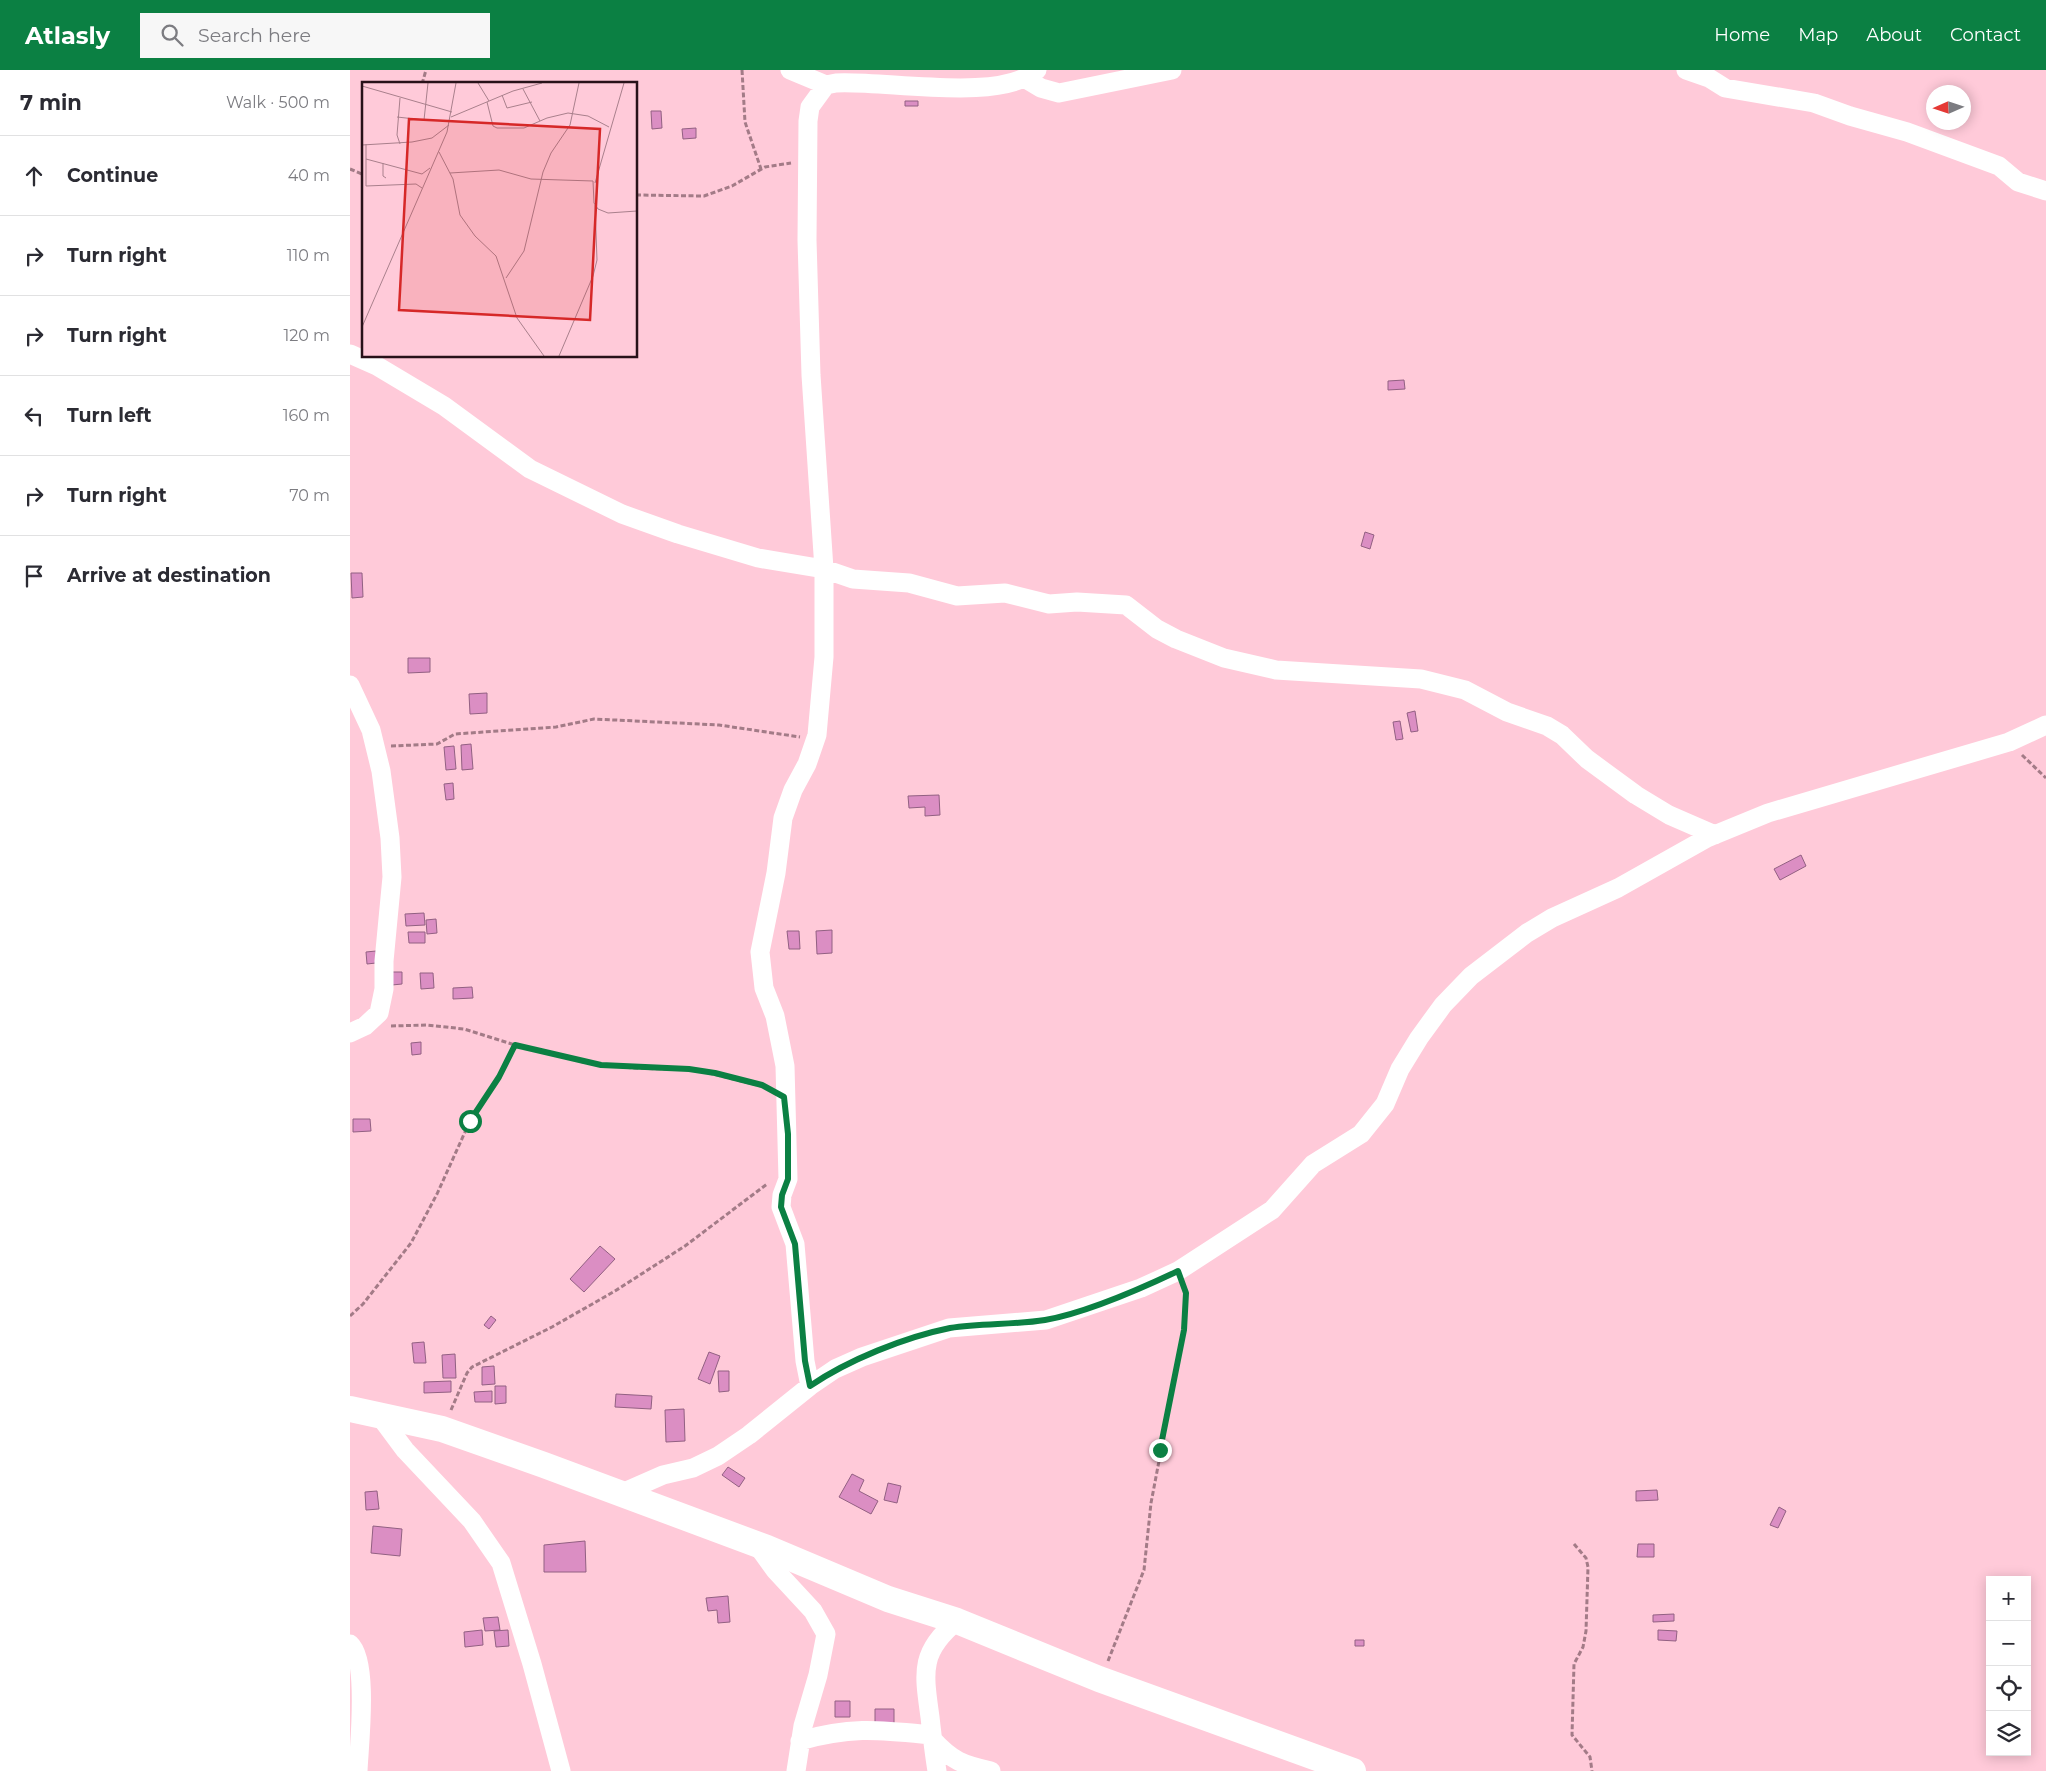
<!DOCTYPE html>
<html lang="en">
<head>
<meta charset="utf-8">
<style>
  :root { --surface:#fff; --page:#f7f7f7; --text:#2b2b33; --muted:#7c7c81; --line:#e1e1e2; --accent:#0b8043 }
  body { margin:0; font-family:Montserrat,sans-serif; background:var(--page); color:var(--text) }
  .controls { position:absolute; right:15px; bottom:15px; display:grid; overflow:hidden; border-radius:0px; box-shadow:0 2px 12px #0003 }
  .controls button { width:45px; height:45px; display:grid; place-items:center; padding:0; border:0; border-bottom:1px solid var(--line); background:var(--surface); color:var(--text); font:25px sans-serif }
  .compass { position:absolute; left:1576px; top:15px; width:45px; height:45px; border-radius:50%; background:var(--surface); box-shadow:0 2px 12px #0003; rotate:267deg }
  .stop { position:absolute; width:15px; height:15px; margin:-11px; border:4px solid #0b8043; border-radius:50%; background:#fff }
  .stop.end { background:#0b8043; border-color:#fff; box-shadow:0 1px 5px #0008 }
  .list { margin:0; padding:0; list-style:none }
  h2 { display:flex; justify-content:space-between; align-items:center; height:65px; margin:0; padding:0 20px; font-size:21px }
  h2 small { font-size:16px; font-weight:400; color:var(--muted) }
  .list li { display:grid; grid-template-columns:32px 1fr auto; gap:15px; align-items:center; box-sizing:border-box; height:80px; padding:0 20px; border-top:1px solid var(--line) }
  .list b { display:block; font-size:19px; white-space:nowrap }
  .list em { font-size:16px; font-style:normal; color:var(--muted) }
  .icon { flex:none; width:28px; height:28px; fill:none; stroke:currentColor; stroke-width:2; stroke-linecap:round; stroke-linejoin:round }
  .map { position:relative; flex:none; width:1696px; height:1701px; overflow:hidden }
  header { display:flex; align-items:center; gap:30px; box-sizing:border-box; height:70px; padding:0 25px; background:var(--accent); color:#fff }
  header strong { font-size:24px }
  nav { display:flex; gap:28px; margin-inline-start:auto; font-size:18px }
  .search { width:350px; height:45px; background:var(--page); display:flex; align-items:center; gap:12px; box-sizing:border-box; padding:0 18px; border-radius:0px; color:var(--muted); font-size:19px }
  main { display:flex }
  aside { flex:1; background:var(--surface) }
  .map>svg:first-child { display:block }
</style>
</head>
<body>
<header>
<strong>Atlasly</strong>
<div class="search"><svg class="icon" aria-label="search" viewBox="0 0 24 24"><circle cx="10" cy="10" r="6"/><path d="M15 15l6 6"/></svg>Search here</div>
<nav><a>Home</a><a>Map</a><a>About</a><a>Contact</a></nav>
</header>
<main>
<aside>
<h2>7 min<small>Walk · 500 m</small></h2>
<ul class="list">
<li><svg class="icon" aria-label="ahead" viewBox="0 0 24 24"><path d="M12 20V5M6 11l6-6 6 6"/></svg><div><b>Continue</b></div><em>40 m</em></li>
<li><svg class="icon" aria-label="right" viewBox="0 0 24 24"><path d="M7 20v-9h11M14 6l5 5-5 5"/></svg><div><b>Turn right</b></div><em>110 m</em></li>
<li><svg class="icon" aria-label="right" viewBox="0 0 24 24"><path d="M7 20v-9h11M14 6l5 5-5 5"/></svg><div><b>Turn right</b></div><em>120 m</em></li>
<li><svg class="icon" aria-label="left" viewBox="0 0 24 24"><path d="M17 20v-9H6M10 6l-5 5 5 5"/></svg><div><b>Turn left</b></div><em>160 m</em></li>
<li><svg class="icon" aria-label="right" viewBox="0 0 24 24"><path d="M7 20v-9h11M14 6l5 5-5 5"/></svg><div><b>Turn right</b></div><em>70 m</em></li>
<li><svg class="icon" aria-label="arrive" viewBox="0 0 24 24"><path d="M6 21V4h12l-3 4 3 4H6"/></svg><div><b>Arrive at destination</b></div></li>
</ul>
</aside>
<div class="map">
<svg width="1696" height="1701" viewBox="0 0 1696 1701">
  <rect width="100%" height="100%" fill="#ffcad9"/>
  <path fill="#db8ec3" stroke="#926082" d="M555,31H568V36H555Z
    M301,41H311L312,58L302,59Z
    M346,58V68L333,69L332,59Z
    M1054,310L1055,319L1038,320V311Z
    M1015,462L1024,465L1020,479L1011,476Z
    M1,503H12L13,527L2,528Z
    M58,588H80V602L58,603Z
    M137,623V643L120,644L119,624Z
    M1065,641L1068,661L1061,662L1057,643Z
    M1050,651L1053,669L1046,670L1043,652Z
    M121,674L123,699L112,700L111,675Z
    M104,676L106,699L96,700L94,677Z
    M103,713L104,729L96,730L94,714Z
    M589,725L590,745L575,746V737L559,738L558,726Z
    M1451,785L1456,796L1430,810L1424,799Z
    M74,843L75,855L56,856L55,844Z
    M86,849L87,863L77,864L76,850Z
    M482,860V883L467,884L466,861Z
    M437,861H449L450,879H439Z
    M58,862H75V873H59Z
    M26,881V893L17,894L16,882Z
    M42,902H52V914L42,915Z
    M70,903H83L84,918L71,919Z
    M122,917L123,928L103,929V918Z
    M71,972V984L62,985L61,973Z
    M3,1049H20L21,1061L3,1062Z
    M250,1176L265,1189L234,1222L220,1209Z
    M141,1246L146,1250L139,1259L134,1255Z
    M74,1272L76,1293H64L62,1273Z
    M359,1282L370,1286L360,1314L348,1309Z
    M105,1284L106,1308H93L92,1285Z
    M144,1296L145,1314L132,1315V1297Z
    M368,1301H379V1321L369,1322Z
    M101,1311V1322L74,1323V1312Z
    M145,1316H156V1333L145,1334Z
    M142,1321V1332H125L124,1322Z
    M266,1324L302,1326L301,1339L265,1337Z
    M334,1339L335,1371L316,1372L315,1340Z
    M378,1397L395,1408L389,1417L372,1405Z
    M502,1404L514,1410L509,1421L528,1431L521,1444L489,1427Z
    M538,1413L551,1416L547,1433L534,1430Z
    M1307,1420L1308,1430L1286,1431V1421Z
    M27,1421L29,1439L16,1440L15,1422Z
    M1429,1437L1436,1441L1428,1458L1420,1455Z
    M23,1456L52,1459L50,1486L21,1483Z
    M235,1471L236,1502H194V1475Z
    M1288,1474H1304V1487H1287Z
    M378,1526L380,1552L368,1553L367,1540L358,1541L356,1528Z
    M1324,1544V1551L1303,1552V1545Z
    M148,1547L150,1560L135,1561L133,1548Z
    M132,1560L133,1575L115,1577L114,1562Z
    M158,1560L159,1576L146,1577L144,1561Z
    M1308,1560L1327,1561L1326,1571L1308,1570Z
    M1005,1570H1014V1576H1005Z
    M485,1631H500V1647H485Z
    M525,1639H544V1654H525Z"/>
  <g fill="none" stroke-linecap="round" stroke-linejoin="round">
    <path stroke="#a37b87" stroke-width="3" stroke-dasharray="5 2.5" stroke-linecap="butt" d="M392,0L395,52L411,99
      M72,14L76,0
      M0,99L14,105
      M286,125L354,126L382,116L415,97L441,93
      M41,676L87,674L105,664L206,657L244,649L369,655L450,667
      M1672,685L1696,708
      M41,956L77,955L114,959L165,975L199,982L233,992L283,998L347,1000L419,1018
      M0,1246L13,1234L61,1173L87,1124L120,1051L149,1007L165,975
      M101,1340L117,1303L122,1297L202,1257L265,1221L335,1176L417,1114
      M1224,1474L1236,1488L1238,1497L1236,1561L1233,1577L1224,1594L1222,1665L1240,1687L1242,1701
      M758,1591L794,1500L801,1433L834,1260L836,1223L834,1215"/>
    <path stroke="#fff" stroke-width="19" d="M440,0L476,15
      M1336,0L1359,8L1375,18L1464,33L1500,46L1557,62L1649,96L1668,112L1696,121
      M676,9L691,18L709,23L822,0
      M0,284L27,296L94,336L180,399L272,444L328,464L408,488L474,499L503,509L559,513L607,526L655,523L699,534L727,532L776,535L807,559L826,569L874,588L926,600L1071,609L1115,620L1157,642L1197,656L1212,665L1237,689L1286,725L1319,745L1365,765
      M0,615L21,660L31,701L40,768L42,807L34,891V919L29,943L15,956L0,963
      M460,1316L455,1291L445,1174L431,1137L432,1125L438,1109L435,996L425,946L414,918L410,882L426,803L433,748L443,720L457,694L467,665L474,587V499L461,305L457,170L458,51L460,37L476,15L486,13C536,10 650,33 687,0
      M29,1345L55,1380L122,1451L151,1493L182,1594L211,1701
      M272,1423L313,1405L343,1398L368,1386L399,1365L460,1316L485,1299L512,1287L599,1258L696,1250L791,1218L828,1201L922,1140L963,1094L1011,1064L1035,1034L1050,999L1069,968L1093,935L1121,906L1177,863L1202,848L1268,818L1357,768L1418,743L1659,672L1696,655
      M407,1475L425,1500L463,1541L476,1564L468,1605L453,1656L446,1701
      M0,1574C19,1591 9,1676 8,1701
      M582,1669C602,1691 613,1695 641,1701
      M450,1671C501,1656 530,1660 582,1665
      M587,1701C584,1683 582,1665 580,1647C574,1603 569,1582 607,1551"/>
    <path stroke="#fff" stroke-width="26" d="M0,1339L92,1359L194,1395L417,1478L538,1529L607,1551L749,1609L1003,1701"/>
  </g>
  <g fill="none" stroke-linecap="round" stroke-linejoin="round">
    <path stroke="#0b8043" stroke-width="6" d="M120,1051L149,1007L165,975L251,995L339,999L365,1003L412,1015L434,1027L438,1064V1109L432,1125L431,1137L445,1174L455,1291L460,1316C498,1290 555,1267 600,1258C632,1253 664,1255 695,1250C736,1243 790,1219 828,1201L836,1223L834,1260L810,1380"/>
  </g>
  <g transform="translate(12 12)">
    <rect width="275" height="275" fill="#ffcad9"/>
    <path fill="none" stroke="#a9808c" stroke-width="1" d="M116,1L127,19M0,4L90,30M161,7L178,39M140,13L145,26L170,20M125,20L131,44L135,46H162L185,36L206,31L226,34L247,45M35,35L62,38L66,1M89,35L151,9L180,1M4,62V104L54,102L60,106M38,62L35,53L38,16M0,63L50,60L70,56L87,43M77,70L91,97L98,133L113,154L134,174L155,236L182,274M4,77L60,92L68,86M21,81V94L24,96M88,91L137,88L169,97L231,99L232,121L236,127L246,131L275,129M233,101L262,1M144,196L162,169L181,90L189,71L208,43L217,1M0,245L85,50L94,1M197,274L231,194L235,178L233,123"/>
    <path fill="#d62828" fill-opacity="0.15" stroke="#d62828" stroke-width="2.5" d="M47,37L238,47L228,238L37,228Z"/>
    <rect width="275" height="275" fill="none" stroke="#281119" stroke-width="2.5"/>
  </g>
</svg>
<div class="controls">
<button>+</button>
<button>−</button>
<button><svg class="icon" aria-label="locate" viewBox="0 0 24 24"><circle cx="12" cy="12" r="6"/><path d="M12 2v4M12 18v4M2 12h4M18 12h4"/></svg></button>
<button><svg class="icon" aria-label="layers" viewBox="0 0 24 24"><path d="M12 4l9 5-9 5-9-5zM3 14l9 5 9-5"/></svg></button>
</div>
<svg class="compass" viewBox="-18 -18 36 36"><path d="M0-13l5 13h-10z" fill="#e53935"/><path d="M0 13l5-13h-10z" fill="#7c7c81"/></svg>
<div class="stop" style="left:120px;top:1051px"></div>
<div class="stop end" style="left:810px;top:1380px"></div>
</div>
</main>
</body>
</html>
